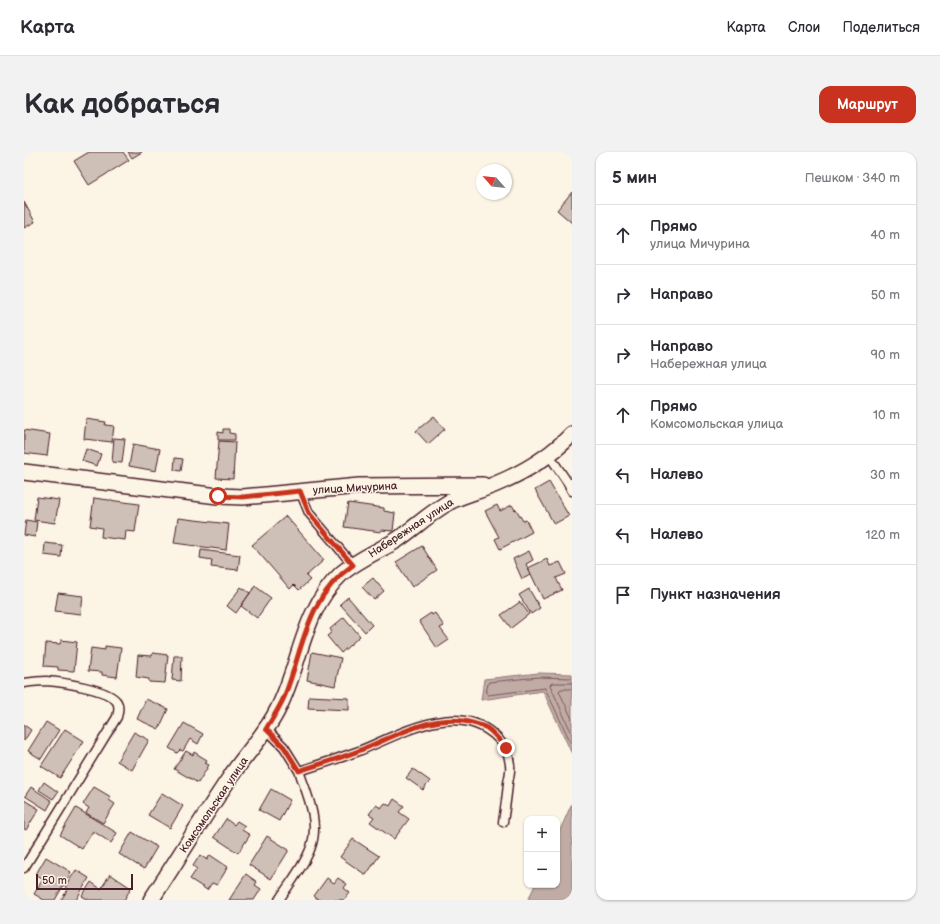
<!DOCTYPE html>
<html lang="ru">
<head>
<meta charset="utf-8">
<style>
  :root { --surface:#fff; --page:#f2f2f3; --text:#2b2b33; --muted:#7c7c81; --line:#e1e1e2; --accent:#c8321e }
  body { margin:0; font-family:"Balsamiq Sans",sans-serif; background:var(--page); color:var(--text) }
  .controls { position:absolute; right:12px; bottom:12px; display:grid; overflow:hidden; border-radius:8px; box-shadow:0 1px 3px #0004 }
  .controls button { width:36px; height:36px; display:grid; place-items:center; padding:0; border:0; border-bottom:1px solid var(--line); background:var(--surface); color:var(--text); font:20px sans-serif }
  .compass { position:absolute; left:452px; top:12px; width:36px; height:36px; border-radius:50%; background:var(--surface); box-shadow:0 1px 3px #0004; rotate:297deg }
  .scale { position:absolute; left:12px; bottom:10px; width:97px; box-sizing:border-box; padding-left:4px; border:2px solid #4a1f2b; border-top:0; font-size:11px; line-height:14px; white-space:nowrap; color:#4a1f2b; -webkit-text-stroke:3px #fcf5e5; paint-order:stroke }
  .stop { position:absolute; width:12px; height:12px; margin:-9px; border:3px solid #c8321e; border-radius:50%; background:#fff }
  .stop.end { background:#c8321e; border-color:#fff; box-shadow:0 1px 4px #0008 }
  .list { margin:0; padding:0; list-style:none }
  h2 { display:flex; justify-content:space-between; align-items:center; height:52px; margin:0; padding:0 16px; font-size:17px }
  h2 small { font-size:13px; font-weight:400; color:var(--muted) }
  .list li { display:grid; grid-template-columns:26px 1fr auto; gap:12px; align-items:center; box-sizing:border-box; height:60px; padding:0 16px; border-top:1px solid var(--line) }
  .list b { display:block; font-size:15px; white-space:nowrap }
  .list p { margin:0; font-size:13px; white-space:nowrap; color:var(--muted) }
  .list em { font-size:13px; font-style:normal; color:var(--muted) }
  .icon { flex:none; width:22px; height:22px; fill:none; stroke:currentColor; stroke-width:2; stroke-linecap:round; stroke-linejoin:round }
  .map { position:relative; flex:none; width:548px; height:748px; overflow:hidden; border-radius:12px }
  header { display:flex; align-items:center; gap:24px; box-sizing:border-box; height:56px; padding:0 20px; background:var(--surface); border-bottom:1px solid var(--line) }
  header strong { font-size:19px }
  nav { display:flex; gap:22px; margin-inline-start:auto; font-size:14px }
  .intro { display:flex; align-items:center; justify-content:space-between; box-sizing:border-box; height:96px; padding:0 24px }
  h1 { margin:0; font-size:28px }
  .button { padding:10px 18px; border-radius:12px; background:var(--accent); color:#fff; font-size:14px; font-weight:700 }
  main { display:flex; gap:24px; padding:0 24px }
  aside { flex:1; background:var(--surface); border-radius:12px; box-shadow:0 1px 3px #0004 }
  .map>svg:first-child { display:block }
</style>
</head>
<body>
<header>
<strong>Карта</strong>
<nav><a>Карта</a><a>Слои</a><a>Поделиться</a></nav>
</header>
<div class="intro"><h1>Как добраться</h1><a class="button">Маршрут</a></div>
<main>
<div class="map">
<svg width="548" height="748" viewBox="0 0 548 748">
  <rect width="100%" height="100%" fill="#fcf5e5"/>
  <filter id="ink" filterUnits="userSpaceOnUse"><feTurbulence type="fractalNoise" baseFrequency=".025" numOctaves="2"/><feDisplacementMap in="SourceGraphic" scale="8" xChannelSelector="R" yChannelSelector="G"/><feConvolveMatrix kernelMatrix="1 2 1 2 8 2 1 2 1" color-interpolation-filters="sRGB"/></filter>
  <g filter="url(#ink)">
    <path fill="#c0aca5" stroke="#917474" d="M515,521L548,522V602L519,539L457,548L460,527Z
      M548,651V748H504L511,733H533V685Z"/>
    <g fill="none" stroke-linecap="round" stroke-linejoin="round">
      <path stroke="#79575c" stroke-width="1" d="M548,526L515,525L465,530L464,532L462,541L464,543L521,536L548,593
        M548,531H528L526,533L548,582
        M548,537H537L535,539L548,567"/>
    </g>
    <path fill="#cfc0b7" stroke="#4a1f2b" d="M65,0H99L105,8L65,33L50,9Z
      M104,0H118L108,6Z
      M548,40V71L533,58Z
      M0,50L11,70L0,76Z
      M410,264L421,277L404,292L392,279Z
      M62,267L82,270L81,273L90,274L88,290L60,287Z
      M199,277H205V281L211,282V288H194V280L199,281Z
      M0,278L26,282L23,304L0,301Z
      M90,286L101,287L98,311L88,310Z
      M195,289L211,290L209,327L192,326Z
      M109,292L136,297L132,319L105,314Z
      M62,297L77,302L73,314L58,309Z
      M151,306L159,307L157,319L150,318Z
      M525,330L545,364L530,372L511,338Z
      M13,345L35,348L31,371L10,368Z
      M70,346L115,352L111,380L102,379L101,388L77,385L78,376L66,374Z
      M324,351L360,356V359L371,361L369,379L357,378V380L320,375Z
      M473,353L476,359L488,353L491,358L492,357L499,369L502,368L508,380L476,397L471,387L475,385L461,359Z
      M262,364L300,408L282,424L286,428L275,438L270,433L266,437L228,393Z
      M154,366L205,372L202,398L150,391Z
      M2,368L13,370L11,385L0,383Z
      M21,391L38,393L37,405L20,403Z
      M398,394L413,418L388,435L372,410Z
      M177,398L216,403L214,418L187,415L188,408L176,406Z
      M505,399L509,408L502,412L507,423L498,427L489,407Z
      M523,407L526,414L536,410L542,422L532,426L538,438L519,447L504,416Z
      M349,426L360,439L350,448L338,435Z
      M231,434L247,446L233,466L217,454Z
      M217,435L226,441L212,461L203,454Z
      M505,437L516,456L507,462L495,443Z
      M34,441L59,444L57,462L31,459Z
      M324,445L348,473L341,480L316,452Z
      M496,450L505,462L487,476L477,463Z
      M407,461L408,463L411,461L420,474L416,476L425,488L413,496L395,469Z
      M320,465L336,484L317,501L303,484L308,480L306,477Z
      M37,488L53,490L50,519L34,518V515L20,514L22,491L36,492Z
      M81,494L97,496L93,525L78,523V520L64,519L67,496L81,498Z
      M288,500L317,506L311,534L283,528Z
      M129,501L144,503L141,531L125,530V527L112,525L114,503L128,504Z
      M150,504H158L157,529L148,528Z
      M285,544L325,546V558L284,556Z
      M122,547L144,557L135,577L113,567Z
      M22,570L35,578L17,607L4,599Z
      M160,571L179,582L174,592L166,587L159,599L156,598L153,601L145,596Z
      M0,573L7,578L0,589Z
      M41,577L60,589L36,626L17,614Z
      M110,580L125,588L108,618L93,609Z
      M162,599L169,603L170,600L183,608L181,611L185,613L174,631L150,617Z
      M389,617L406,629L399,638L382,626Z
      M20,630L34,640L29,647L15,638Z
      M7,635L28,649L23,658L1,644Z
      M70,635L87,645L85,648L91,652L79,671L62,661L65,656L59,652Z
      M247,637L266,648L255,669L235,658Z
      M138,641L159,654L146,676L124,663Z
      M370,647L380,654L375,660L385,667L370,687L346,670L350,665L345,662L352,653L357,656L361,651L366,654Z
      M0,648L15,657L2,678L0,677Z
      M52,656L93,681L87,691L69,679L58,697L36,683Z
      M202,667L210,673L213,669L221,674L218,678L226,683L214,701L190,685Z
      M108,680L133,695L120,717L95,702Z
      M243,684L265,698L247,727L225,713Z
      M329,687L355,704L342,723L316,705Z
      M176,703L183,708L186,703L204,715L193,733L188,731L183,738L166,727L173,717L169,714Z
      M22,705L47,720L31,748H20L10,742L19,727L12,722Z
      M52,718L65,726L52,748H37L44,737L41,735Z
      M86,722L107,736L100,748H65L58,744L67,730L77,737Z
      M222,722L233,730L231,733L237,737L230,748H205Z
      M303,726L310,731L314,726L323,732L320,736L326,741L320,748H295L290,744Z"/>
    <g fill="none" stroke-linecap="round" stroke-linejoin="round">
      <g stroke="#4a1f2b" stroke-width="11">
        <path id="service" d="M525,303L544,331H548
          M544,331L548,339
          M276,339L285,361L329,413
          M0,531C7,530 14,529 22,529C37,530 85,537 93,550C96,555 94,560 93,565L0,716
          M242,577L260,595L275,619C295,613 316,606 335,599C375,583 430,549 469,582C479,590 485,600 486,613C487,618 485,625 484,631C483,644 481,657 479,670
          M255,748C265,732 281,713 287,695C296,670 283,642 275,619"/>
      </g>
      <g stroke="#4a1f2b" stroke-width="18">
        <path id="minor" d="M0,320L194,344L219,345L335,334L459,333
          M127,748C154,707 179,665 207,624C222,601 242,582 254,557C277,512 278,459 317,422C333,408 355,399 373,388C392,375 409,358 429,348C443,342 458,338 472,332C501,320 526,305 548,282"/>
      </g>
      <use href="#service" stroke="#fcf5e5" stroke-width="8"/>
      <use href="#minor" stroke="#fcf5e5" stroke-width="15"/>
    </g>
  </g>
  <g fill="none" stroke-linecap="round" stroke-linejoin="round" filter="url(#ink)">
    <path stroke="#c8321e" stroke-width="5" d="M194,344L219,345L276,339L285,361L329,413C282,446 280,494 261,543C256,555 249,566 242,577L260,595L275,619C296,612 318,606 339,597C374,583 413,559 452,572C455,573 460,574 463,576C471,582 476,589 482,596"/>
  </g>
  <g text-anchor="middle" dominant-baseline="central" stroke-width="3" stroke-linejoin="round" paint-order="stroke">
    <g font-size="11" fill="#4a1f2b" stroke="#fcf5e5">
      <text transform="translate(331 336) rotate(-3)">улица Мичурина</text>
      <text transform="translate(387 376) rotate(-33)">Набережная улица</text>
      <text transform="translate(190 653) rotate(-56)">Комсомольская улица</text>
    </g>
  </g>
</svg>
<div class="controls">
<button>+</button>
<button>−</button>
</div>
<svg class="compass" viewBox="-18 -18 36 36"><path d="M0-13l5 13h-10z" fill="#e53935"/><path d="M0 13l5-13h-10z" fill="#7c7c81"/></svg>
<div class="scale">50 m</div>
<div class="stop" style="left:194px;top:344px"></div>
<div class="stop end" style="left:482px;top:596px"></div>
</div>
<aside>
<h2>5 мин<small>Пешком · 340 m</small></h2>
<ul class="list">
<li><svg class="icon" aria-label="ahead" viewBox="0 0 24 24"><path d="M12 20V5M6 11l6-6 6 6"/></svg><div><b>Прямо</b><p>улица Мичурина</p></div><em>40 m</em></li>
<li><svg class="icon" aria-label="right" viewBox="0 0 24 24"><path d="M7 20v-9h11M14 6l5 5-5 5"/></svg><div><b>Направо</b></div><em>50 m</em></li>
<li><svg class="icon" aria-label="right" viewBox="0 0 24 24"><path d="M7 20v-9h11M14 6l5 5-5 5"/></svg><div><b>Направо</b><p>Набережная улица</p></div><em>90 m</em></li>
<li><svg class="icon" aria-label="ahead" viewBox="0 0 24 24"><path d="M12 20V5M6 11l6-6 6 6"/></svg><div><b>Прямо</b><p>Комсомольская улица</p></div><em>10 m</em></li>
<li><svg class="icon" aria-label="left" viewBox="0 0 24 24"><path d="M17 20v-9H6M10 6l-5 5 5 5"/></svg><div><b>Налево</b></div><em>30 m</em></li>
<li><svg class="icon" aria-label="left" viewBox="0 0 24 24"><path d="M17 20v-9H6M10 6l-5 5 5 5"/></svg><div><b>Налево</b></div><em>120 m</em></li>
<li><svg class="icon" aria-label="arrive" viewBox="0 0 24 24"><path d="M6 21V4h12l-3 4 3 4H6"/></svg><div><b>Пункт назначения</b></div></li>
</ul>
</aside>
</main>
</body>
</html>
